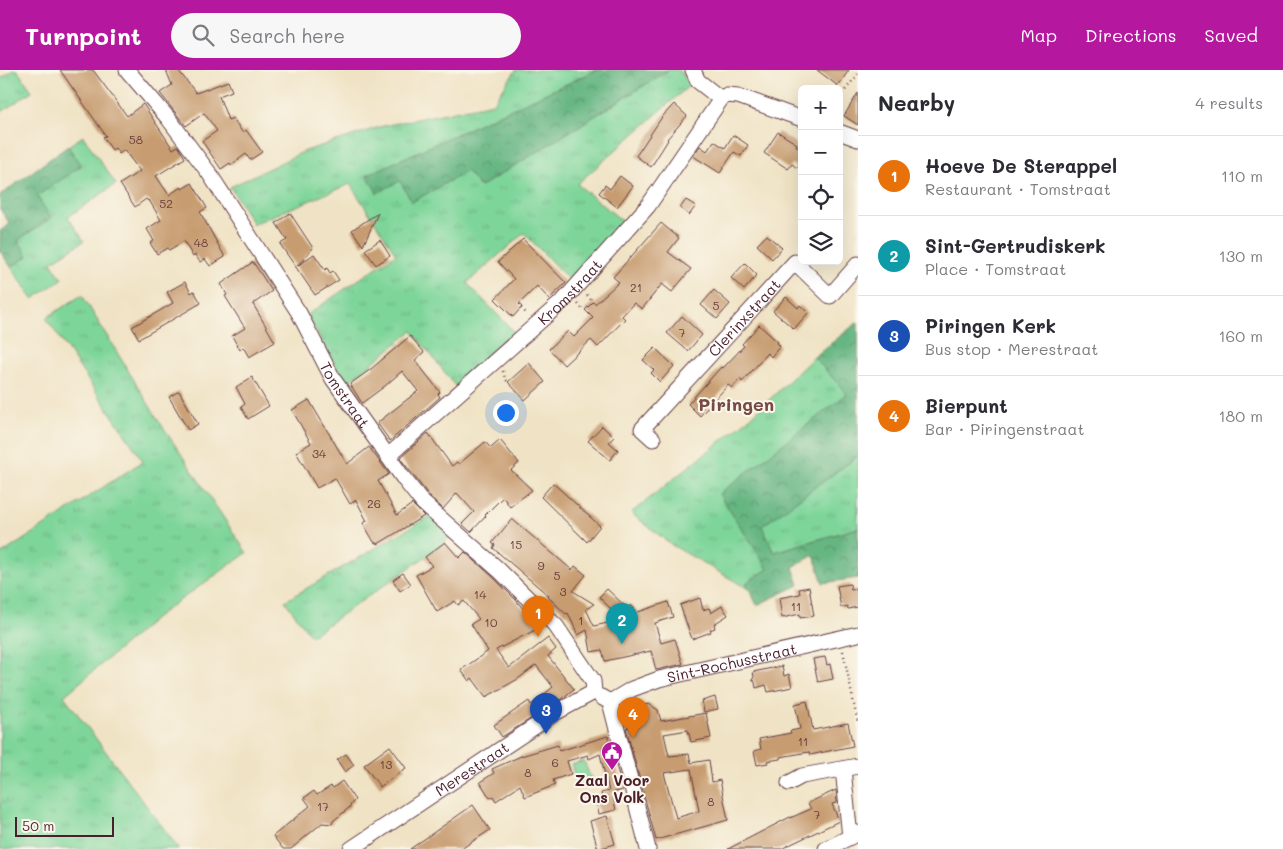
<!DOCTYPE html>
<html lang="en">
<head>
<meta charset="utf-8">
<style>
  :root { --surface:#fff; --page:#f7f7f7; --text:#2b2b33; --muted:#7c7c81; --line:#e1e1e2; --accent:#b5179e }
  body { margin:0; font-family:Mali,sans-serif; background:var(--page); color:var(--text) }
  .controls { position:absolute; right:15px; top:15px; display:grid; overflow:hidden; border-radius:8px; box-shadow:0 5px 20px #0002 }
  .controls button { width:45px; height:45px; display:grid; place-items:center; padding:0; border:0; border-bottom:1px solid var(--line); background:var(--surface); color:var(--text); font:25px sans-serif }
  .scale { position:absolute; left:15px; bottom:12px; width:99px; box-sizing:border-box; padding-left:5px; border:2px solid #4a1f2b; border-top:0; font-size:14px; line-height:18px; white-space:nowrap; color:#4a1f2b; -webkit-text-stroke:4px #fbf7ec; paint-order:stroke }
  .you { position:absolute; left:505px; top:342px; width:18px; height:18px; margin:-12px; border:4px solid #fff; border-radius:50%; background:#1a73e8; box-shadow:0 0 0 8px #1a73e833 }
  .badge { display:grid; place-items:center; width:32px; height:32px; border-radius:50%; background:var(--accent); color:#fff; font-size:16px; font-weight:700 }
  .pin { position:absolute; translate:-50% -41px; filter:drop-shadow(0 1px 2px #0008) }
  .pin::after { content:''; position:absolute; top:26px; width:18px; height:15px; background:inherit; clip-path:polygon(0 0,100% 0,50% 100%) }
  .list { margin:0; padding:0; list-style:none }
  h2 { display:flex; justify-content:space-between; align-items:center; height:65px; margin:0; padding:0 20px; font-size:21px }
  h2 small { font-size:16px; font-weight:400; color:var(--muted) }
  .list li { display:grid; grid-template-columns:32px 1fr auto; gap:15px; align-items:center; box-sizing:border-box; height:80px; padding:0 20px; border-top:1px solid var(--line) }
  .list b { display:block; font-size:19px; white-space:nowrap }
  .list p { margin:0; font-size:16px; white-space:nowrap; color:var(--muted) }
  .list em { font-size:16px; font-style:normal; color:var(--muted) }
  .icon { flex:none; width:28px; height:28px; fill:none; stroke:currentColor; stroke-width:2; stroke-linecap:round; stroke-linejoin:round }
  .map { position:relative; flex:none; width:858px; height:779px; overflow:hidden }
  header { display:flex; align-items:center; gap:30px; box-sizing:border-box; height:70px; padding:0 25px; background:var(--accent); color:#fff }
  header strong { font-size:24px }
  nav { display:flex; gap:28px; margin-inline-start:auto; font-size:18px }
  .search { width:350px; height:45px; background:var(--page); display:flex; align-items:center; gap:12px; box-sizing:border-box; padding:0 18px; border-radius:28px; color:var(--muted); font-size:19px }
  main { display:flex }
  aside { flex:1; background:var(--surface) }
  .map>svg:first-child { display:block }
</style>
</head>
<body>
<header>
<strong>Turnpoint</strong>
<div class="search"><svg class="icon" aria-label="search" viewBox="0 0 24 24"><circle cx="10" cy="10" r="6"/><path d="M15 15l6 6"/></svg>Search here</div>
<nav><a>Map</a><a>Directions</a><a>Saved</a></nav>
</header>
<main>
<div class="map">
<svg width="858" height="779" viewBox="0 0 858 779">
  <defs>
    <pattern id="grass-tufts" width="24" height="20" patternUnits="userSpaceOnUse" patternTransform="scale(1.25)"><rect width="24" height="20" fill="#7ed59a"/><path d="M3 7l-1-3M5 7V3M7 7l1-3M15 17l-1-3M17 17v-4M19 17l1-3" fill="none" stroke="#6eb685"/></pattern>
    <pattern id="forest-crowns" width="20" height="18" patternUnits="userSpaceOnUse" patternTransform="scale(1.25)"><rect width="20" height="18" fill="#66b682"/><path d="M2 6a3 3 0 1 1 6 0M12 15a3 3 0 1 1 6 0" fill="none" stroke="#56936b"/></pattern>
  </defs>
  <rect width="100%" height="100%" fill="#fbf7ec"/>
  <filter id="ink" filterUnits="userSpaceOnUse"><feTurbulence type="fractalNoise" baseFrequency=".02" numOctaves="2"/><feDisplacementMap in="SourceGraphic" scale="10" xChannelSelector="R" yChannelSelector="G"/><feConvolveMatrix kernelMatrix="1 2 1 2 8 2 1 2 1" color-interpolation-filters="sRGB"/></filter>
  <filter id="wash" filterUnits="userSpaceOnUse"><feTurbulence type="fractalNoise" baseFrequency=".0096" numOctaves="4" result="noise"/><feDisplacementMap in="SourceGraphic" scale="20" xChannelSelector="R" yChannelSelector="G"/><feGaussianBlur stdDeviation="1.12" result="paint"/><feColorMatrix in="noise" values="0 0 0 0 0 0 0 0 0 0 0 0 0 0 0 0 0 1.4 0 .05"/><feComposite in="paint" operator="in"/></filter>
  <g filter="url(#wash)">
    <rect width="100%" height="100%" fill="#f0e3c5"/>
    <path fill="url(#grass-tufts)" stroke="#647a62" d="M13,0H17L32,21L0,43V9Z
      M516,0H597L367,105L400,111L412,131L467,101L480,117L669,0H678L691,14L577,114L626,154L572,213L524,163L467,213L517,265L458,319L412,261L346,314L307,245L396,184L350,114L253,154L230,117L305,81L383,56L493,33Z
      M83,66L116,114L68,147L84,171L51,192L62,209L33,229L11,197L28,186L18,170L36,126L81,96L68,76Z
      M82,225L157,348L247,483L163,542L64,626L179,779H0V485L143,391L46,248Z
      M814,287L848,323L720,424L768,499L746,513L750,520L672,475L631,443L751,347Z
      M858,386V458L774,482L761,456Z
      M430,446L452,466L425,487L311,566L285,531Z
      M584,691L591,709L577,713L571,695Z"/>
    <path fill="url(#forest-crowns)" stroke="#586a56" d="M597,0H669L480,117L467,101L412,132L400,111L377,123L367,105Z
      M68,76L81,96L37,126L51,148L18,170L28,186L11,197L0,181V161L10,154L0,139V125Z
      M858,252V386L762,456L774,482L858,458V508L823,513L814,485L793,497L799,515L757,535L746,513L768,499L719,424L847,324L814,287Z"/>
    <g id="blocks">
      <path fill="#c79c71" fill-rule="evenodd" d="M60,0H93L127,46L143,34L173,79L178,76L185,88L156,106L169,125L181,117L182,119L192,113L207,138L200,142L225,187L210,196L205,189L200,192L195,185L193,187L184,171L169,180L168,178L157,184L150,173L154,171L147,159L161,150L149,130L148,131L146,129L135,137L120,114L140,101L124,80L119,84L115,78L112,80L103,67L106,66Z
        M166,0H178L196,23L228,11L232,21L219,26L228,50L233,48L242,62L246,60L262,82L250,90L246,84L231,95L230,93L221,99L202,71L217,61L204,43L186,56L160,23L172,15Z
        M817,0H849L838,16Z
        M858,23V55L844,46Z
        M674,34L687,46L667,69L668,70L651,97L636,86L662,47Z
        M778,62L797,74L796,76L802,80V90L797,98L792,94L788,99L764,83Z
        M733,65L748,75L741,86L734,82L720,103L693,86L700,76L707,81L714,71L725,78Z
        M620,106L633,116L617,137L599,123L605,115L610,119Z
        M686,130L696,136L689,145L680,138Z
        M290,143L313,178L297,196L314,184L325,200L327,198L330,203L333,201L339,210L315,225L280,174L287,170L276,153Z
        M378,143L363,176L352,160Z
        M661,153L679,168L668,182L691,199L672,222L662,214L642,239L634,233L622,246L625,249L598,277L591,270L564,295L549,279L568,261L574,267L593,248L585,240L593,232L595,234L619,212L613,207Z
        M767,165L782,178L772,189L757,175Z
        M523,169L566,213L549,229L537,216L519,234L522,237L513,247L495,229L514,209L498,192Z
        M380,170L390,186L376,195L365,180Z
        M253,192L272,221L253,234L275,272L249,287L243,277L240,280L232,266L245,258L225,226L227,225L221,214Z
        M745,193L757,205L744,220L731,208Z
        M185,212L191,223L194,221L201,233L139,269L132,257L173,233L167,222Z
        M714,220L730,234L717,249L701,235Z
        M786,227L798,238L800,235L808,243L794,259L773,241Z
        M682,246L702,265L688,281L667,263Z
        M759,255L778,272L777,273L780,276L771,287L768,283L742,312L740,309L732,318L728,315L700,346L688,334L721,297L723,298L744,276L742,274Z
        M410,266L424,282L415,290L440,322L438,324L440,327L390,371L377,353L418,321L402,301L385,316L362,333L350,314L371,299Z
        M655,278L674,296L660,312L651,303L654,300L643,290Z
        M529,293L545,312L525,330L508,312Z
        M252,307L269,336L248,349L241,337L245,334L236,317Z
        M179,321L198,354L188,360L169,327Z
        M309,330L347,394L369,377L389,404L378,411L397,445L412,434L424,446L378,474L374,472L363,453L367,451L356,430L350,434L335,408L317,418L296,382L311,373L292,340Z
        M602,356L614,367L609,372L618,380L610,390L588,371Z
        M428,363L452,396L457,392L459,394L485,372L491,378L500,370L519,393L511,400L532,420L510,437L503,427L485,445L486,446L471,462L462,454L474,442L457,423L443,439L430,427L400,388Z
        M553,413L600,456L587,472L541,427Z
        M512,449L572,500L575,496L586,505L573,521L594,534L586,539L594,556L622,550L599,527L607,519L627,538L631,535L638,542L668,532L673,547L655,553L661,573L675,569L683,594L656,600L651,581L605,591L602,580L591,582L587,560L578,565L568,543L566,544L548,527L549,526L493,478L495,475L492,473Z
        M445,472L459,488L465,482L493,507L515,529L539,558L496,580L509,598L548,568L556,579L548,586L574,619L560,630L502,667L494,655L529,631L531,635L553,617L536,595L518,609L486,627L472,608L469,611L461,600L488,581L471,554L479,549L464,531L458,535L455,531L437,542L416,505L432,496L425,487Z
        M403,503L411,514L400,521L393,510Z
        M850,514L851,520L858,519V537L848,539L847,536L841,538L837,516Z
        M809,517L814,546L800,548V544L782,548L779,528L800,524L799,519Z
        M700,528L703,540L709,538L711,543L722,536L728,545L714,554L715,558L710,560L711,562L692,569L680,535Z
        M825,587L827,595L830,594L833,609L818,612L813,589Z
        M782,596L784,606L789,604L792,617L768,622L766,615L756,618L755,612L752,610L754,607L753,602Z
        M715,627L718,639L704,642L702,631Z
        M807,631L813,660L848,653L853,676L810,685L809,682L780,687V689L767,691L768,693L757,695L754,681L761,679L759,669L791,663L790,661L800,659L795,634Z
        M649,634L658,640L661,651L706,643L711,668L691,672L688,660L664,664L669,686L689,684L691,693L709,690L712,712L720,710L728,750L656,770L626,658L629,657L626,648L636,646L633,638ZM691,699L699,741L676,748L664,703Z
        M608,666L623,720L612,723L616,740L599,744L596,732L602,730L601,723L609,721L600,684L589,689L588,685L567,691L571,704L553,710L555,715L525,727L520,715L496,731L493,726L490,728L480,712L494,703L492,699L521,686L558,675L559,681Z
        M390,676L406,698L380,717L364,695Z
        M346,684L354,695L345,702L337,690Z
        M342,711L355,730L351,734L349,738L333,751L332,754L322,753L291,779H283L273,766L310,736L304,728L314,721L317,725L331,716L333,718Z
        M836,720L837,733L832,734L839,751L781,779H728L790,747V748L811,739L808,733Z
        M473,735L490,760L461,779H410Z
        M607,746L615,774L598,779L590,751Z"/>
    </g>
  </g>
  <g filter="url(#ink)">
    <use href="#blocks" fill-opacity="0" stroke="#633c42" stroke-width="1"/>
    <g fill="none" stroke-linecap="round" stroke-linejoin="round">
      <g stroke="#633c42" stroke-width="17">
        <g id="street">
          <path id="s1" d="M127,0L168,48L209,103L299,243L333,309L404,409L423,433L499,500L556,556L593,611L594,622"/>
          <path d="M693,0L698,11L721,29"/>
          <path d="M839,62L858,69"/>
          <path id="s2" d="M653,369L642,359L795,192L830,226L858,194"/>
          <path id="s3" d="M388,386L565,229L648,136L721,29L727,25L738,26L802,49"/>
          <path d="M601,627L610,632L648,779"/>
          <path id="s4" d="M610,632L632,619L659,609L858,564"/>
          <path d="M843,699L850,767"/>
          <path d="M789,713L802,706L858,696"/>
          <path id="s5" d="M351,779L555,643L594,622"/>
          <path d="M826,779L858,763"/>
        </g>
      </g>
      <path stroke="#633c42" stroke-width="2.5" stroke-dasharray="1 4" stroke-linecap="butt" d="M839,28L858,4
        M587,225L593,232
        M578,234L584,241
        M521,238L526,243
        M503,301L505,309L509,313
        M843,581L858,654"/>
      <use href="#street" stroke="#fff" stroke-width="15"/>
    </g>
  </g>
  <defs>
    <g id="civic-pin" transform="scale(1.125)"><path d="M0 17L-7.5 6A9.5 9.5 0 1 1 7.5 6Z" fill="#b5179e" stroke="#fbf7ec"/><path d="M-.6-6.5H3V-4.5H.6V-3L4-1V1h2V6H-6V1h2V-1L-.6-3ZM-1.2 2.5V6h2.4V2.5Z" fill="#fff"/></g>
  </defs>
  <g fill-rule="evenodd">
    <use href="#civic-pin" x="612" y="682"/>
  </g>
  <g text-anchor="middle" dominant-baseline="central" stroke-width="4" stroke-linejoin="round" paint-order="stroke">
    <g font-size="12" fill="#693e3c">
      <text x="136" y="69">58</text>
      <text x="166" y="133">52</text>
      <text x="201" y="172">48</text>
      <text x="636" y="217">21</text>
      <text x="716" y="235">5</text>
      <text x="682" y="262">7</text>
      <text x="319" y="383">34</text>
      <text x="374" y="433">26</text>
      <text x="516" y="474">15</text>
      <text x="541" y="495">9</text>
      <text x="557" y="505">5</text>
      <text x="563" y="521">3</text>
      <text x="480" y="524">14</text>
      <text x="796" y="536">11</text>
      <text x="581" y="550">1</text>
      <text x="491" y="552">10</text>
      <text x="803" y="671">11</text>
      <text x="555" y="692">6</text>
      <text x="386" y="694">13</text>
      <text x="528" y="702">8</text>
      <text x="711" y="731">8</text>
      <text x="323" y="736">17</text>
      <text x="817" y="744">7</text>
    </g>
    <g font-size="15" fill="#4a1f2b" stroke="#fbf7ec">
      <text stroke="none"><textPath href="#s3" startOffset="245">Kromstraat</textPath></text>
      <text stroke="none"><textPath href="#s2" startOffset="166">Clerinxstraat</textPath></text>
      <text stroke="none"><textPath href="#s1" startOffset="392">Tomstraat</textPath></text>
      <text stroke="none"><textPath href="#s4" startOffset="129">Sint-Rochusstraat</textPath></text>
      <text stroke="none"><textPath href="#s5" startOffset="145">Merestraat</textPath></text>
    </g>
    <g font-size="15" font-weight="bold" fill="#4a1f2b" stroke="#fbf7ec">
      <text x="612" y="710">Zaal Voor<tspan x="612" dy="17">Ons Volk</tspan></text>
    </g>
    <g font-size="18" font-weight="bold" fill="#764b44" stroke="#fbf7ec">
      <text x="736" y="334">Piringen</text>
    </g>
  </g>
</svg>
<div class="controls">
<button>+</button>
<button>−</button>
<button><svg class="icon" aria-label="locate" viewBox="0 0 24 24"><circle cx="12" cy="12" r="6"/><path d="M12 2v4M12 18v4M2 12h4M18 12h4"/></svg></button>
<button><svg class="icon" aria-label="layers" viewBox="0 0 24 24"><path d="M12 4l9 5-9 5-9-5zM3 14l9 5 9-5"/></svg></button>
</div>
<div class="scale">50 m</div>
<div class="you"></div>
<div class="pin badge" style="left:538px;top:567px;background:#e8710a">1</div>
<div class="pin badge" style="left:622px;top:574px;background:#0f9aa8">2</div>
<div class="pin badge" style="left:546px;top:664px;background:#1a4fb4">3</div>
<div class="pin badge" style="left:633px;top:668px;background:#e8710a">4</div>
</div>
<aside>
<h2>Nearby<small>4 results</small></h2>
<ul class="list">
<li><span class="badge" style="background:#e8710a">1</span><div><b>Hoeve De Sterappel</b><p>Restaurant · Tomstraat</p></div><em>110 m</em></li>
<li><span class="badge" style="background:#0f9aa8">2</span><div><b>Sint-Gertrudiskerk</b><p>Place · Tomstraat</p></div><em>130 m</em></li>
<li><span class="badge" style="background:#1a4fb4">3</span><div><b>Piringen Kerk</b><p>Bus stop · Merestraat</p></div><em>160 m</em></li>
<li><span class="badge" style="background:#e8710a">4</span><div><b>Bierpunt</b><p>Bar · Piringenstraat</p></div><em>180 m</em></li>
</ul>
</aside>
</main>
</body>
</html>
